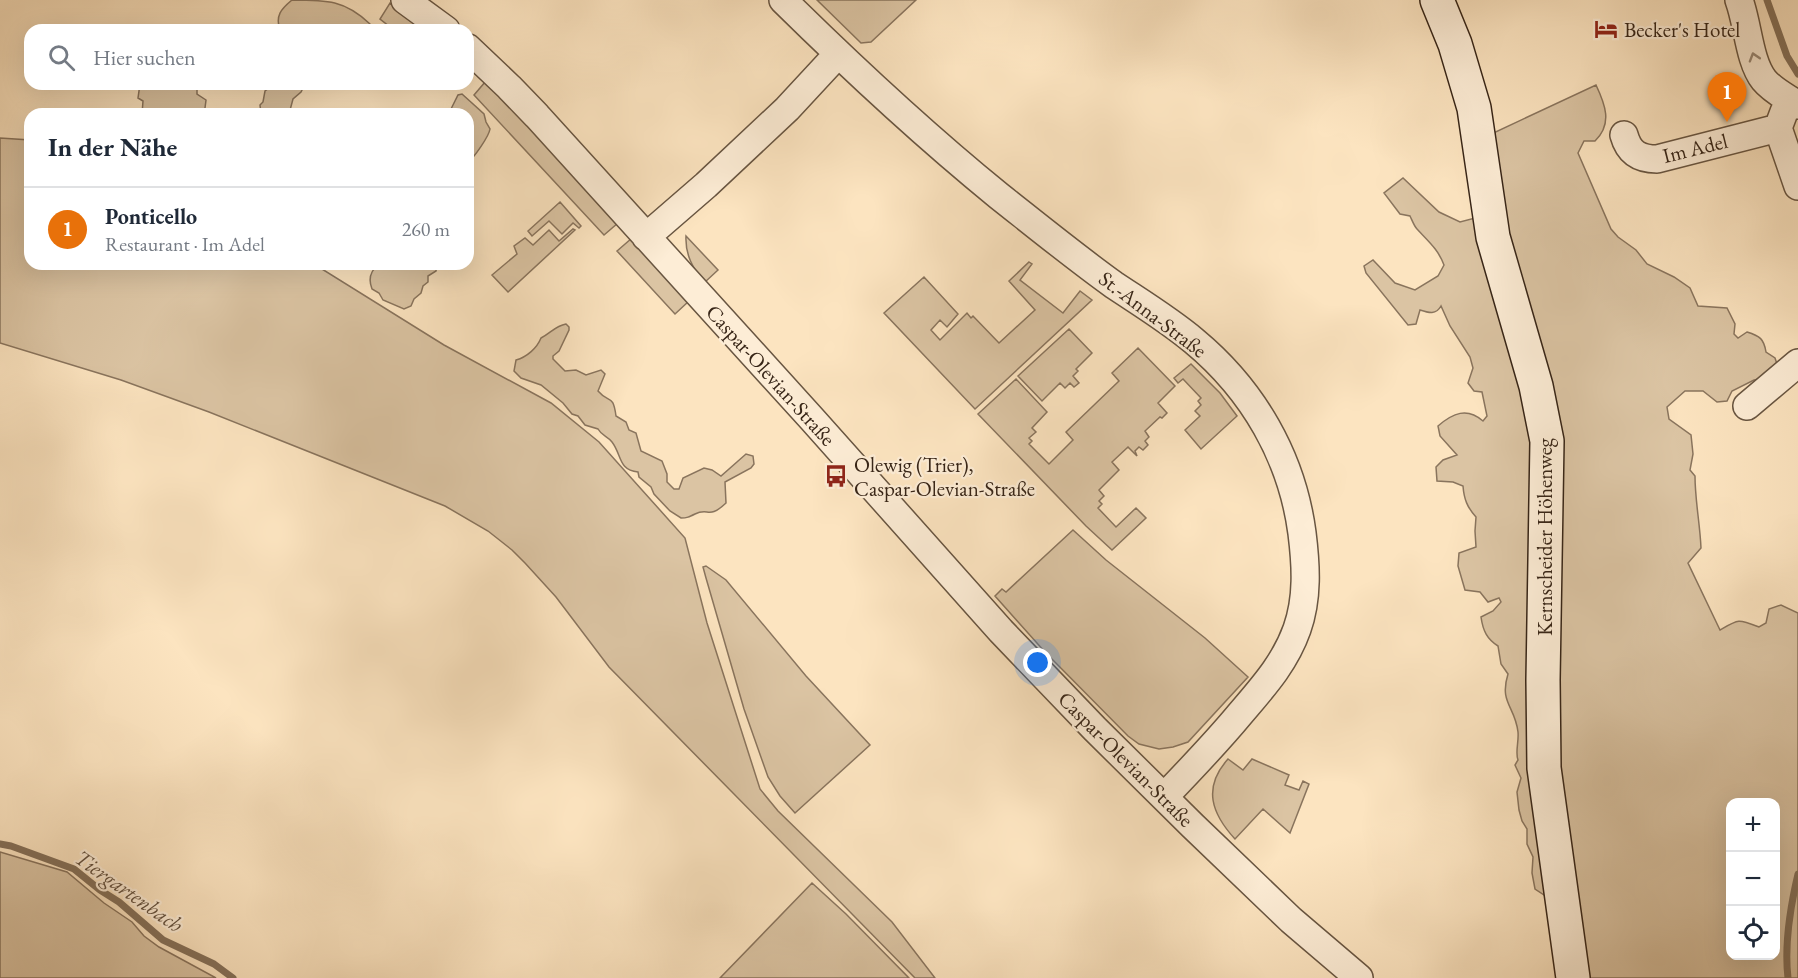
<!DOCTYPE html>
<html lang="de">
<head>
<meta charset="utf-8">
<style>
  :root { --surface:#fff; --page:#f6f6f7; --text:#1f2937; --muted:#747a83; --line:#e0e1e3; --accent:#8f2418 }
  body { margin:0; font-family:"EB Garamond",serif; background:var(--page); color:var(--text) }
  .controls { position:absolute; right:18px; bottom:18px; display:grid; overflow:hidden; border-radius:12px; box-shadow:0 6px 24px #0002 }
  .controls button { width:54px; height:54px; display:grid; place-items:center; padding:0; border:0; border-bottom:2px solid var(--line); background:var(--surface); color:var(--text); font:30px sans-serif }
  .you { position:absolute; left:1038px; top:663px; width:21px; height:21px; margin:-15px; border:4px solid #fff; border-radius:50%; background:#1a73e8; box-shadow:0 0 0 9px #1a73e833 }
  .badge { display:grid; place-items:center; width:39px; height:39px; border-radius:50%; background:var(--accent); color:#fff; font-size:20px; font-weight:700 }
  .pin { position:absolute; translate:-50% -50px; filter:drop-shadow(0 2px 3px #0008) }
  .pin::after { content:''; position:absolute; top:32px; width:21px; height:18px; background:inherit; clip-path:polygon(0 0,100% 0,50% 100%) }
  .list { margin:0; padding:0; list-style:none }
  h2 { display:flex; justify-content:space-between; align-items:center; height:78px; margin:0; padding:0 24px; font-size:26px }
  h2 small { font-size:20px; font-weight:400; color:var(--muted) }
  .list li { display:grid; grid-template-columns:39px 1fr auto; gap:18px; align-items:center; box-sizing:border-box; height:84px; padding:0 24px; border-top:2px solid var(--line) }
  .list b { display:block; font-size:22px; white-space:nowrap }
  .list p { margin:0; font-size:20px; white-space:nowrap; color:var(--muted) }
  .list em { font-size:20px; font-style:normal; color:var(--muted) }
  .icon { flex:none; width:33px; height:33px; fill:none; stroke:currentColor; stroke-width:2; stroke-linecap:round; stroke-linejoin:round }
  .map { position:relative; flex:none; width:1798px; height:978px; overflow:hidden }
  .search { position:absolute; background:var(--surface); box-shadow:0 6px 24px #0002; left:24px; top:24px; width:450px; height:66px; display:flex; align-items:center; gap:15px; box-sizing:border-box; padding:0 21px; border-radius:18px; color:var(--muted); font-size:22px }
  .panel { position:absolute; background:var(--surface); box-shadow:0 6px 24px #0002; left:24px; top:108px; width:450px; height:162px; border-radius:18px }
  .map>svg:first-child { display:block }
</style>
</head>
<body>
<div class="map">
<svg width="1798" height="978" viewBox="0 0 1798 978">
  <rect width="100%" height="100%" fill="#fce4c0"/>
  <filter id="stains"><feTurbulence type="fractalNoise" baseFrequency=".00333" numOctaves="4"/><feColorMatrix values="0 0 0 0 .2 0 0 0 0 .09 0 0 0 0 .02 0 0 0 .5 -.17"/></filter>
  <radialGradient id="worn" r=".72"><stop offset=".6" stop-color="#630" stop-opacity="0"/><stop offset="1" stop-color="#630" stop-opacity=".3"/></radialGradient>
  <path fill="#dbc4a3" stroke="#89745d" stroke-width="1.5" fill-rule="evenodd" d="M292,0C327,0 345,0 370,24V30H356L343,25L335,30H280C275,16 281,9 292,0Z
    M817,0H916L871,42L861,43Z
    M390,3L426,30H394L380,19Z
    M486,81L618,223L604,235L474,95Z
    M140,84H206L197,90V94L206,100L205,108L201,114H190L183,109L175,114H142L143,101L138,98Z
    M270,84H305L301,92L293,99L289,114H261L260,105L263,102L265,91L269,88Z
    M1596,85C1605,104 1613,124 1595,141H1584L1578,153L1611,229L1618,237L1636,250L1647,264L1674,277L1690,288L1698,306L1727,308L1735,324L1734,334L1738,338L1747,332C1760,336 1764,339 1766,352L1775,358L1777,364L1766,378L1754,380L1732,391L1727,401L1717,402L1703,391H1685L1667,407L1669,419L1691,435L1693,454L1690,470L1695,476C1695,500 1700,524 1701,548L1688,563L1720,630C1739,619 1738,619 1759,627L1766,623L1769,609L1781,605L1798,613V978H1574L1547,897L1535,889L1532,873L1533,857L1527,844V829L1522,821L1519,810L1517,792L1521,778L1515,765L1518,760C1515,752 1519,742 1518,732C1515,706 1499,703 1508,674L1501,664L1498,646C1487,639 1483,631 1481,617L1493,611L1501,602L1499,598L1488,602L1480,592L1465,590L1458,566L1459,553L1476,547L1475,531L1476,517C1467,507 1464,499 1463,486L1453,482L1437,481L1436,467L1443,460L1457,455L1440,436L1438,426C1453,413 1467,407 1483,421L1487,416L1482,392L1474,391L1468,383L1473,368L1470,357L1450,326L1441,306C1436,315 1429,313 1420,310L1416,324L1408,325L1366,273L1364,266L1373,260L1395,283L1415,290L1438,276L1444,265C1438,249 1428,241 1417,229C1414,226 1412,220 1410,216L1400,214L1384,193L1403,178L1439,212L1460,222L1483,216L1487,136ZM1730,802H1776V956H1730Z
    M462,94L484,114L486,122L490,129C489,136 474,158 468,162V114H452L451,109L458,95Z
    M0,138L30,140V264H314L444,345L551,403L599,442L685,538L707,623L760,789L778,811L892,922L935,978H915L609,667L556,597L525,563L512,550L488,531L445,506L209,412L121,380L0,343Z
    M560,202L581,226L579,228L573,223L562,234L549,221L532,236L528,231Z
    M573,229L575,230L508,292L492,275L517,254L514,246L525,238L533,245L549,230L559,241Z
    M686,236L718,270L704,283C693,268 685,255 686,236Z
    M632,238L689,301L675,314L617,251Z
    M1029,262L1032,264L1020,280L1063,313L1080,291L1092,300L975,409L884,313L924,277L958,314L947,327L940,320L931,330L940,340L967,313L971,318L973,316L999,343L1035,310L1009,281Z
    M379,264H437L436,271L428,276V282L423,286L421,293L414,299L411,306L404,309L383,300L379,293L372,289C368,279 370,271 379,264Z
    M566,324L569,327V330L559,351L553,356V359L565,371L576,370L586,375L601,370L605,374L598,391C609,404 613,393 616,416L626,422L629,430L636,433L641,451L662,461L667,474V482L674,489H679L683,478L704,468L712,470L721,476L746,454L753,456L754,464L751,468L725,482L726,503C708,520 709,507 695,514C689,517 687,518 681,518L670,511L654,494L651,487L639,477L638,472C618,470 622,455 612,442C607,436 602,436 598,429L585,425L578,416L572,414L563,403L541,385L521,378L514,371L516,360C527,357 537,348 541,338C551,333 555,326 566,324Z
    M1069,329L1092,353L1076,369L1078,371L1073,376L1079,383L1074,387L1070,383L1065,388L1060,383L1042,401L1018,376Z
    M1138,348L1175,386L1158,403L1167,413L1162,418L1160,417L1145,431L1149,437L1145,441L1148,445L1143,450L1139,447L1135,451L1137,456L1128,447L1112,462L1119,470L1099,490L1104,496L1099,501L1102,504L1098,508L1116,527L1136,508L1146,518L1112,550L1086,526L978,414L1016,379L1047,412L1032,428L1036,432L1029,438L1032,441L1029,444L1049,464L1073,440L1066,432L1119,381L1112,373Z
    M1191,364L1220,393L1237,416L1201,449L1185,430L1200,416L1195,411L1201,405L1198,401L1201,398L1183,379L1178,383L1174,378Z
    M1073,530L1106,560L1205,638L1248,677L1188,742L1173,747L1159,749L1139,744L1128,736L1045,652L995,596L1002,589L1006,592Z
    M706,566L726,580L806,676L870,745L795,813L780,796L768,777L744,709L706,578L703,567Z
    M1228,759L1243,770L1252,759L1289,775L1285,785L1299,790L1303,781L1309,784L1290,833L1263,809L1235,839C1212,814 1202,788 1228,759Z
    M0,852L67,872L104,903L132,922L144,936L159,947L216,978H0Z
    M812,883L846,914L909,978H720Z"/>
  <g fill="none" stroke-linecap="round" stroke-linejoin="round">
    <path stroke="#85715a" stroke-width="7" d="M1767,0L1787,56L1798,74
      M0,844L11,846L74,869L100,890L119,902L163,940L214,964L233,978
      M1788,978C1784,944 1790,908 1798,874"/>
    <g stroke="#685541" stroke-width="30">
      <path id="street" d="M405,0L446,30
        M783,0C852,68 924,135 999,196C1037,226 1075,257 1114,285C1141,303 1169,320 1194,341C1253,390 1292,457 1302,533C1306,565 1308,598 1297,629C1285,663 1263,687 1240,714C1216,743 1190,770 1164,797
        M1739,0C1748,24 1749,61 1764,80C1773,91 1786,97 1798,105
        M468,48L509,87L537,116L812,419L1001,631L1095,729L1193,826L1291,920L1359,978
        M1784,112L1778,128L1798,186
        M1624,135C1629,153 1639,159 1657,159L1778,128
        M646,237L706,185L787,109L838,54
        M1747,406L1798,363"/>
    </g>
    <g stroke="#372517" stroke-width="36">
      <path id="secondary" d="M1437,0L1455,44L1474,108L1493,237L1536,386L1547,441L1543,680L1544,768L1573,978"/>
    </g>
    <use href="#street" stroke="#fdedd6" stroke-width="27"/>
    <use href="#secondary" stroke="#fdedd6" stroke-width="33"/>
  </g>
  <defs><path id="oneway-chevron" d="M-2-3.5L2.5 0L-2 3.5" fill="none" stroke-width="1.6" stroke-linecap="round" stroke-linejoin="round" transform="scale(1.5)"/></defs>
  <use stroke="#9a8976" href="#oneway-chevron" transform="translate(1754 57) rotate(-107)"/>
  <defs>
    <g id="hotel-bare" transform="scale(1.8)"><path d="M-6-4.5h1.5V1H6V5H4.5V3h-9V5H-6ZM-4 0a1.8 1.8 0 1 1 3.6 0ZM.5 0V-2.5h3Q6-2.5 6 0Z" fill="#8f2418" stroke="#fdedd6" stroke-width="2.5" paint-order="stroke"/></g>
    <g id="bus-bare" transform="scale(1.8)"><path d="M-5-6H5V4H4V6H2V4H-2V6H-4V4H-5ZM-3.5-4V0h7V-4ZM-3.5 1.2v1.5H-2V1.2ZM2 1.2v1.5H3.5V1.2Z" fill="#8f2418" stroke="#fdedd6" stroke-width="2.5" paint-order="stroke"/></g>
  </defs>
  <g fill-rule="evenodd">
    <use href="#hotel-bare" x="1606" y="29"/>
    <use href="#bus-bare" x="836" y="476"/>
  </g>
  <g text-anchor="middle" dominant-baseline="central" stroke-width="4.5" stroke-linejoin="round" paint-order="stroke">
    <g font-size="21" fill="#372517" stroke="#fdedd6" text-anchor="start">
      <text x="1624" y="29">Becker's Hotel</text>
      <text x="854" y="464">Olewig (Trier),<tspan x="854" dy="24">Caspar-Olevian-Straße</tspan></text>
    </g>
    <g font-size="21" fill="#372517" stroke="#fdedd6">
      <text transform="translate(1695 148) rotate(-14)">Im Adel</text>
      <text transform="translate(1153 314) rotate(37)">St.-Anna-Straße</text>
      <text transform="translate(771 375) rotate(48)">Caspar-Olevian-Straße</text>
      <text transform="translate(1544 537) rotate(-90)">Kernscheider Höhenweg</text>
      <text transform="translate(1126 759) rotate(45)">Caspar-Olevian-Straße</text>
    </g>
    <g font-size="22" font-style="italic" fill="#64513e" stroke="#fdedd6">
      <text transform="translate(129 891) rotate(35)">Tiergartenbach</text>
    </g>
  </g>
  <rect width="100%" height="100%" filter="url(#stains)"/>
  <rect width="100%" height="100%" fill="url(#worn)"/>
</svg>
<div class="controls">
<button>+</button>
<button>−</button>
<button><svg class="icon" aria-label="locate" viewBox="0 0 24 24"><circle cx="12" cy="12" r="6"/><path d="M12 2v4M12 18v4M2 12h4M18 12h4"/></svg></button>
</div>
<div class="you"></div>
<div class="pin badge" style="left:1727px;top:122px;background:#e8710a">1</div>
<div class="search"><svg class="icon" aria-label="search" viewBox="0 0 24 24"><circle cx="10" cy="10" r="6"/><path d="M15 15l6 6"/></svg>Hier suchen</div>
<section class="panel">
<h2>In der Nähe<small></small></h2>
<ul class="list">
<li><span class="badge" style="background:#e8710a">1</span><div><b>Ponticello</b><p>Restaurant · Im Adel</p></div><em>260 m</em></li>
</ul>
</section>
</div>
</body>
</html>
